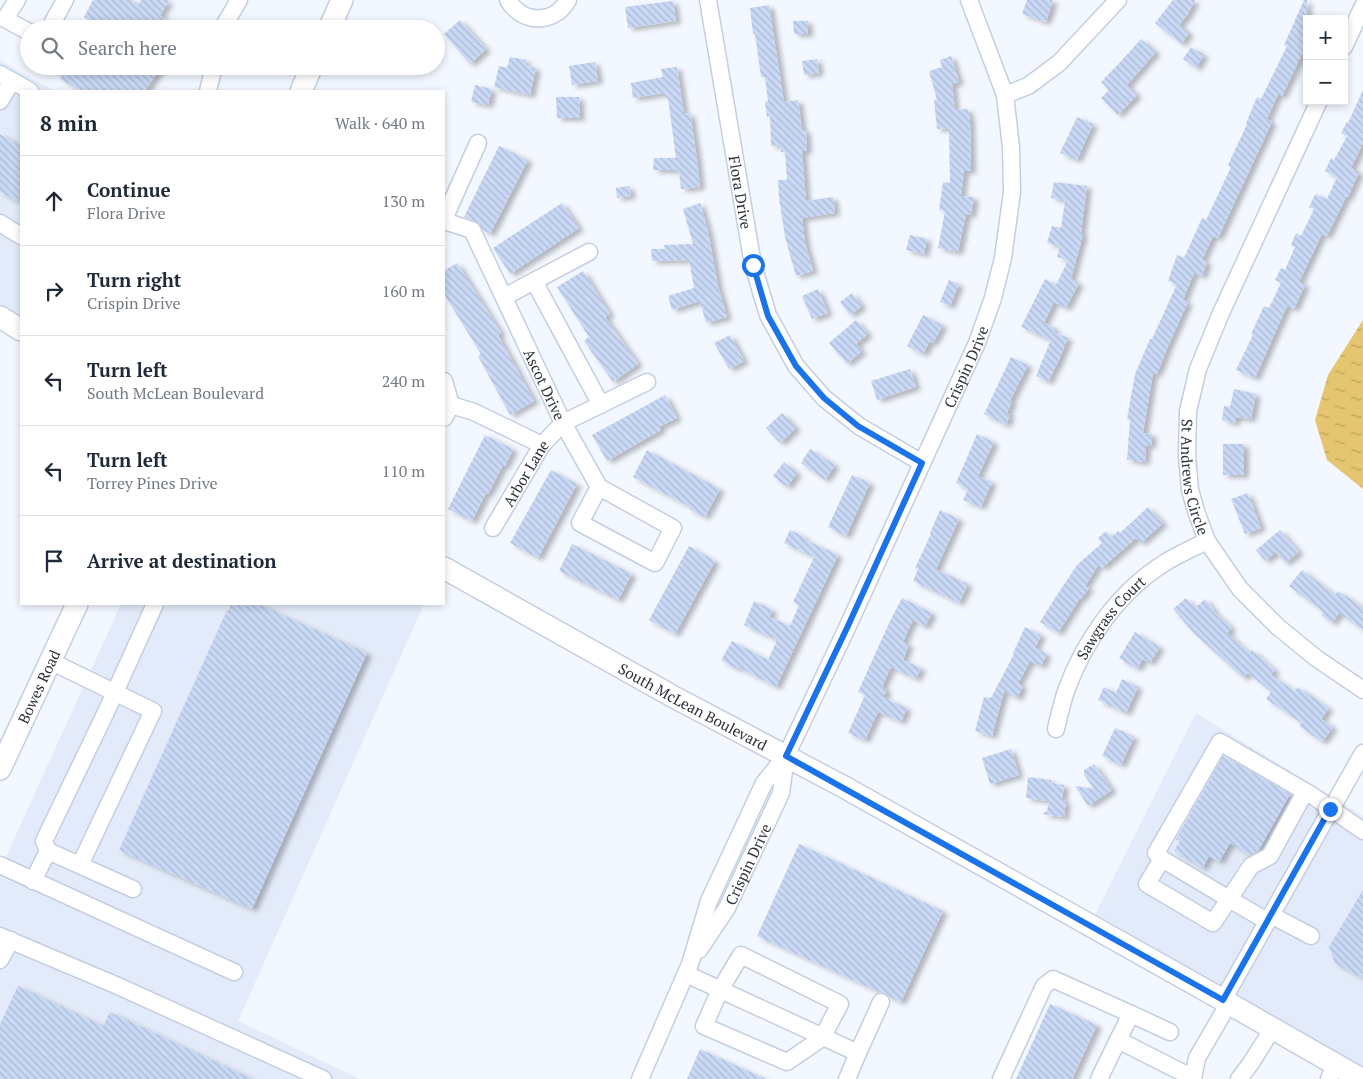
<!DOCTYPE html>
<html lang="en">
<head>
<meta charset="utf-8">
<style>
  :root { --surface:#fff; --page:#f2f2f3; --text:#1f2937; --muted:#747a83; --line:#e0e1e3 }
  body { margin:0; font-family:"PT Serif",serif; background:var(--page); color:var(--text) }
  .controls { position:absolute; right:15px; top:15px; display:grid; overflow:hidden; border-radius:0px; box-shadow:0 2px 8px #0003 }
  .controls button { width:45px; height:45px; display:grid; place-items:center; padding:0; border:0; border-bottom:1px solid var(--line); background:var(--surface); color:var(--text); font:25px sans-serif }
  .stop { position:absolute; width:15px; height:15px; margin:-11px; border:4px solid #1a73e8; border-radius:50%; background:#fff }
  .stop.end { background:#1a73e8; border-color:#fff; box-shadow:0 1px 5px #0008 }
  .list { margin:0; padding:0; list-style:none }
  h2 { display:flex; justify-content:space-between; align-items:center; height:65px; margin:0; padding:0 20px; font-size:21px }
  h2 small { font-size:16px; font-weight:400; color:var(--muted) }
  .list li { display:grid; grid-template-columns:32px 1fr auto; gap:15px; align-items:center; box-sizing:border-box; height:90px; padding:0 20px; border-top:1px solid var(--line) }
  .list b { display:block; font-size:19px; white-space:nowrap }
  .list p { margin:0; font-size:16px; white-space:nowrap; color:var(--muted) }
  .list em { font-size:16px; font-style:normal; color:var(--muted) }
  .icon { flex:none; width:28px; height:28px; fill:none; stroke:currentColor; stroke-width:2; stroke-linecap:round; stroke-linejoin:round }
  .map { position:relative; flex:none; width:1363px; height:1079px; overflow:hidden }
  .search { position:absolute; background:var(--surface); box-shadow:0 2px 8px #0003; left:20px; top:20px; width:425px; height:55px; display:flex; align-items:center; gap:12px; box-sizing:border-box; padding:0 18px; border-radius:28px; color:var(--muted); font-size:19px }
  .panel { position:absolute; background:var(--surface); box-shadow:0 2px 8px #0003; left:20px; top:90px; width:425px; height:515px; border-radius:0px }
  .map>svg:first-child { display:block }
</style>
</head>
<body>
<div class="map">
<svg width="1363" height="1079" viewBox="0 0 1363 1079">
  <defs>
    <pattern id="water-ripples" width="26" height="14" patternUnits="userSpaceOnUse" patternTransform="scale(1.25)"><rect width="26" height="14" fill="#e5c56f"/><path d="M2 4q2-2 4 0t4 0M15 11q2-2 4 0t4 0" fill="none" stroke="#baa15c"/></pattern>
    <pattern id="building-back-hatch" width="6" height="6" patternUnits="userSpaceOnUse" patternTransform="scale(1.25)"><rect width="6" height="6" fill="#c8d8f5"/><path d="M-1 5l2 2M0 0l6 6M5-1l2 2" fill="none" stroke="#acbad3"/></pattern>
    <filter id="shadow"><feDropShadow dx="5" dy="3" stdDeviation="2.5" flood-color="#0004"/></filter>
  </defs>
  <rect width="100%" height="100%" fill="#f3f7ff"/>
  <path fill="#e3ebfa" d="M0,60L54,91H21V324L0,312Z
    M121,604H424L238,1021L360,1079H0V870Z
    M1196,713L1363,816V1078L1092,921Z"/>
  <path fill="url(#water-ripples)" d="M1363,320V489L1327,460L1315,420L1328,375Z"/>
  <path fill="url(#building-back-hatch)" filter="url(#shadow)" d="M93,0H132L139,4L141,0H169L160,16L182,29H96L90,25L92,22L84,17Z
    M1027,0H1053L1046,22L1022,14Z
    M1173,0H1195L1188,14L1179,25L1189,33L1181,44L1155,23Z
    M1304,0H1307V43L1282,96L1278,94L1267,119L1272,122L1218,238L1213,236L1202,260L1207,262L1202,276L1194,273L1183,300L1188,302L1168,346L1157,374L1153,373L1143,433L1152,434L1151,446L1146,445L1145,462L1127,460L1130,420L1127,419L1135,374L1150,339H1152L1177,284L1168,281L1177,255L1184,258L1202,218L1206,220L1231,167L1228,165L1247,124L1246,123L1257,97L1261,99L1287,46L1284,45Z
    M673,1L676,21L628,28L625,7Z
    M769,5L784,102L798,100L802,130H806L807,151H802L806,201L833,197L835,213L802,218L805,242L813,271L796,276L785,237L779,198L778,180H787L785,152H781L780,145L771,146L770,116L767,117L765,102L768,101L765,77H761L755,34H753L750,8Z
    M460,20L486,49L470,64L444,34Z
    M793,21H808V34H794Z
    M1141,39L1156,52L1127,85L1137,95L1118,115L1101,98L1109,90L1101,82L1124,58Z
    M1191,47L1204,55L1196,68L1183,59Z
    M951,56L959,82L952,84L955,110L968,109L970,122L971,171H964L961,196L974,197L971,215L966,214L958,252L938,248L945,211L939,210L943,182L950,183L949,128L937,129L934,100H937L929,71L942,67L940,60Z
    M510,57L526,60L525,65L536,68L530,95L494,87L499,66L507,68Z
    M817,59L819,73L804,75L802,61Z
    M595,62L598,81L572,85L569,66Z
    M47,66H162L145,91H82L60,79L62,75Z
    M677,67L684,114L690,113L697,159L700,187L681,189L679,172H677V170H653L654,158H676L668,98L666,99L665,93L633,98L631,83L663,77L661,69Z
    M475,85L492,89L488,105L471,102Z
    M1363,90V143L1351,168L1359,172L1348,197H1346L1327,236L1322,234L1299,282L1305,285L1294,309L1287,306L1255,378L1236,370L1253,335L1251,334L1264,306L1269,308L1281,283L1275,280L1281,268L1285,270L1295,247L1291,245L1296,233L1301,236L1314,209L1309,207L1315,194L1327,199L1337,177L1325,171L1331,158L1334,160L1347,136L1341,133L1347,122L1348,123Z
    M556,97H579L580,118H557Z
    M1077,117L1093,124L1077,160L1060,153Z
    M0,134L21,146V203L0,192Z
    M499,146L528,160L490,234L483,230L478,222L464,217Z
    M1054,182L1087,186L1081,233L1083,234L1071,279L1079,283L1066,308L1054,302L1044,323L1055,328L1050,340L1021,327L1045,279L1056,285L1068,260L1057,257L1060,246L1047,243L1052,226L1061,228L1065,200L1051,198Z
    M629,186L631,196L617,198L616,188Z
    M562,203L579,228L510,274L493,248Z
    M700,203L708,231L718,286L727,317L706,323L700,301L672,310L668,296L694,288L689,260L652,261L651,249H665L664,245L693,244L683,209Z
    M910,235L927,239L924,254L906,250Z
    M457,263L501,333L498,335L534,401L510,415L478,356L481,354L444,294V271Z
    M583,271L610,314L605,317L638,364L613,382L584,341L589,337L557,287Z
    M949,280L959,284L950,306L940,302Z
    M818,289L828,313L812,319L802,296Z
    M852,293L862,306L850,315L840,302Z
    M923,315L943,325L933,343L930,341L923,354L907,346Z
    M856,320L868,334L856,344L862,351L847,364L829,343Z
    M1054,332L1068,338L1059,360L1048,382L1036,376Z
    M730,335L744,361L729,369L714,343Z
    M1011,357L1028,365L1010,401L1012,402L1007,413L1010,415L1006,425L984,414Z
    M910,369L916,387L877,400L871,381Z
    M1234,389L1256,394L1251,419L1236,417L1235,423L1222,420L1224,406L1230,407Z
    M665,395L677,418L659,427L661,430L607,461L592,435Z
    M782,413L796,428L780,443L766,428Z
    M977,434L994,442L978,476L992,482L981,507L963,500L968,489L956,483Z
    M485,435L513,449L505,466L503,465L488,494L486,493L472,521L448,509Z
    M1223,444H1244V475H1223Z
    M810,449L835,465L825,480L801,463Z
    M647,450L720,489L705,517L689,509L690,507L633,477Z
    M784,462L797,473L787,487L773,476Z
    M551,470L577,484L538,558L510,543Z
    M852,475L870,483L846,536L828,527Z
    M1248,493L1261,528L1245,534L1231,499Z
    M1148,507L1163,523L1141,543L1136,538L1102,568L1099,564L1085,586L1089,588L1081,599L1080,598L1058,633L1040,622L1055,598L1077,565L1102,543L1098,538L1106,531L1111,537L1118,531L1120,533Z
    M940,510L959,519L936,569L968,584L959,603L913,581L918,569L915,568L931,534L930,533Z
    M790,530L805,537L804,539L838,555L776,687L738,667L737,669L721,660L732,641L768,660L777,640L744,625L754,601L773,610L769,617L790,626L799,605L793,602L814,557L784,543Z
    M1280,530L1299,552L1285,563L1276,552L1265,561L1256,550Z
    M572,544L632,574L618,600L559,571Z
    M689,546L715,561L675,634L649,620Z
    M1302,570L1335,595L1338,591L1363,607V630L1339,613L1332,623L1321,615L1323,612L1289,586Z
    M902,598L932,613L925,627L913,620L903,642L909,644L903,660L921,668L916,679L891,667L882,687L887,690L883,697L907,708L901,722L878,712L865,740L848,733L865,695L858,692L889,623Z
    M1186,598L1195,608L1205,599L1214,610L1213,611L1232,628L1227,633L1249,653L1252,650L1275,670L1271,675L1295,691L1298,687L1329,708L1321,719L1333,727L1322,742L1299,726L1302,723L1266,699L1271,692L1248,673L1243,678L1193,632L1173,609Z
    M231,604H258L367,653L252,909L119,850L227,610L228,611Z
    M1025,627L1041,635L1035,648L1047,654L1041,666L1030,661L1018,684L1023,686L1017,698L1004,691L992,736L975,731L984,697L991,698L1014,654L1013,653Z
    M1135,632L1160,647L1150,663L1143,659L1137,669L1119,658Z
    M1122,679L1138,687L1126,713L1098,700L1104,687L1116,693Z
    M1115,728L1134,737L1121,765L1102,756Z
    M1011,749L1019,775L990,784L982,758Z
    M1223,756L1290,794L1258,851L1250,855L1230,843L1219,862L1209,856L1203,868L1174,851L1180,841L1176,839Z
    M1094,764L1112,790L1088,806L1075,786L1094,789L1084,775V770Z
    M1028,777L1051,780V783L1064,785L1062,802L1066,799L1064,817L1042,814L1047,811L1049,801L1026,798Z
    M799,844L943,911L901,1002L889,997L886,993L879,992L757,936Z
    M1363,890V978L1335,963L1329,947Z
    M18,986L103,1026L110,1012L252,1079H0V1024Z
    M1050,1004L1097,1025L1072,1079H1016Z
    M700,1049L766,1079H687Z"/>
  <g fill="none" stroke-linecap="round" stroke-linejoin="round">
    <g stroke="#c4cee0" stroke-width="19">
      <g id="minor">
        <path d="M17,0L5,19L29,32"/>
        <path d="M508,0C522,24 554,25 568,0"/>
        <path id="s1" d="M708,0L753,265L768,315L796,366L824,398L859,426L922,463"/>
        <path d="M49,29L65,0"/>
        <path d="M222,29L239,0"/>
        <path d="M1344,47L1363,6"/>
        <path d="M0,74L30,91"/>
        <path d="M208,91L214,66"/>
        <path d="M1005,95L1028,86L1059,63L1118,0"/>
        <path d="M0,101L12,81"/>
        <path id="s2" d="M1319,101L1221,313L1198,369L1188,411L1187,456L1190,490L1197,514L1207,541L1240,589L1278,627L1316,658L1363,690"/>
        <path d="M444,219L478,143"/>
        <path id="s3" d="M444,221L472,230L563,423L599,487L673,528L655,563L580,523L599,487"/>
        <path d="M0,223L21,236"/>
        <path d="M534,281L601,405"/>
        <path d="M504,297L589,252"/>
        <path d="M444,381L451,405L444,418"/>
        <path d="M451,405L474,412L542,445"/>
        <path id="s4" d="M493,528L542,445L563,423L647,382"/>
        <path d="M50,661L153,711L80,865"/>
        <path id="s5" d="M1056,729C1059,716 1062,703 1066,691C1084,641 1119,591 1166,562C1179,554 1193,548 1207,541"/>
        <path d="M48,851L44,841L106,712L155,604"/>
        <path d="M1162,859L1229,899L1251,866L1270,856L1305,792"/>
        <path d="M0,865L234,972"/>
        <path d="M33,881L48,851L133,889"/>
        <path d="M1271,915L1311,936"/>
        <path d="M1267,921L1229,899L1213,923L1147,884L1162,859L1156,853L1220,742L1313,796L1363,831"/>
        <path d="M0,936L118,986L323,1079"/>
        <path id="s6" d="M699,950L727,908L781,793L786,756"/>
        <path d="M741,955L840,1004L822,1038L787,1062L704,1026L720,990Z"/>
        <path d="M0,960L11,940"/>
        <path d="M686,974L858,1053L847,1079"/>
        <path d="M1223,1000L1363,753"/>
        <path d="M1170,1032L1131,1014L1118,1040L1193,1078"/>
        <path d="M858,1053L881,1002"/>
        <path id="s7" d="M640,1079L690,964L709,901L764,783L786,756L847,628L977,343L993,298L1003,258L1012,192L1011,147L1005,95L969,0"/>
        <path d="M1001,1079L1044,986L1053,979L1131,1014"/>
        <path d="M1099,1079L1118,1040"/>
        <path d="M1193,1079L1197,1058L1229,1003"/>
        <path d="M1239,1079L1251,1063L1273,1028"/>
        <path d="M1329,1079L1335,1064"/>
      </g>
    </g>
    <g stroke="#c4cee0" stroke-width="24">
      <g id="major">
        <path d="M329,29L342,0"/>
        <path d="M301,91L312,66"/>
        <path d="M0,317L21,330"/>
        <path id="s8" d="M444,568L672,696L844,787L1223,1000L1361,1079"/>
        <path id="s9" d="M0,769L77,604"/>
      </g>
    </g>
    <use href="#minor" stroke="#fff" stroke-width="16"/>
    <use href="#major" stroke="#fff" stroke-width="21"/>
  </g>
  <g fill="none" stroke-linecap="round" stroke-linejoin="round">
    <path stroke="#1a73e8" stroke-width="6" d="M753,265L768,316L796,366L824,398L858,426L922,463L847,628L786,756L1223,1000L1330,809"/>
  </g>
  <g text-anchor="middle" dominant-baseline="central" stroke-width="4" stroke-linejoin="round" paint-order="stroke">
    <g font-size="15" fill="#2d3138" stroke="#f3f7ff">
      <text stroke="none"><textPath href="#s1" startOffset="195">Flora Drive</textPath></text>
      <text stroke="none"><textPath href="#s7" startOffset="785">Crispin Drive</textPath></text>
      <text stroke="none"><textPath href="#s3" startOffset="200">Ascot Drive</textPath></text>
      <text stroke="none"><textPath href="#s4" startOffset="64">Arbor Lane</textPath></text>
      <text stroke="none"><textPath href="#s2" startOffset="404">St Andrews Circle</textPath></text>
      <text stroke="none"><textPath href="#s5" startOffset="126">Sawgrass Court</textPath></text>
      <text stroke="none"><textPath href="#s9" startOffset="91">Bowes Road</textPath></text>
      <text stroke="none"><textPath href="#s8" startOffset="285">South McLean Boulevard</textPath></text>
      <text stroke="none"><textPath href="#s6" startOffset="99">Crispin Drive</textPath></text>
    </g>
  </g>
</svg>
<div class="controls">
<button>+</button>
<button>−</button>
</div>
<div class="stop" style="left:753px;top:265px"></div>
<div class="stop end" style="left:1330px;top:809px"></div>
<div class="search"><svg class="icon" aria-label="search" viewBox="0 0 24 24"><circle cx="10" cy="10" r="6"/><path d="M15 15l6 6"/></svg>Search here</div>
<section class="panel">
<h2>8 min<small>Walk · 640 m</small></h2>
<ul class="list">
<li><svg class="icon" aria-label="ahead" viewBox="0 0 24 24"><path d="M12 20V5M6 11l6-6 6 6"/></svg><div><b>Continue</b><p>Flora Drive</p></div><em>130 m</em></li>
<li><svg class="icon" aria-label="right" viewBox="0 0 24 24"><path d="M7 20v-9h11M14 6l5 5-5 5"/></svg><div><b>Turn right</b><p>Crispin Drive</p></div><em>160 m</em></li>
<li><svg class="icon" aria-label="left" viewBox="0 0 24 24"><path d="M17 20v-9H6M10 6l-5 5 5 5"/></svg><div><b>Turn left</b><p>South McLean Boulevard</p></div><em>240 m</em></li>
<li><svg class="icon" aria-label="left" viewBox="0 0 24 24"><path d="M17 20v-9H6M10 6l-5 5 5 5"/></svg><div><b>Turn left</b><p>Torrey Pines Drive</p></div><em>110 m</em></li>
<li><svg class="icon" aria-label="arrive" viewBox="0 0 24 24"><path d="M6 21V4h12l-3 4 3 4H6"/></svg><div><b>Arrive at destination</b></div></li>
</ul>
</section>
</div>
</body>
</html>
